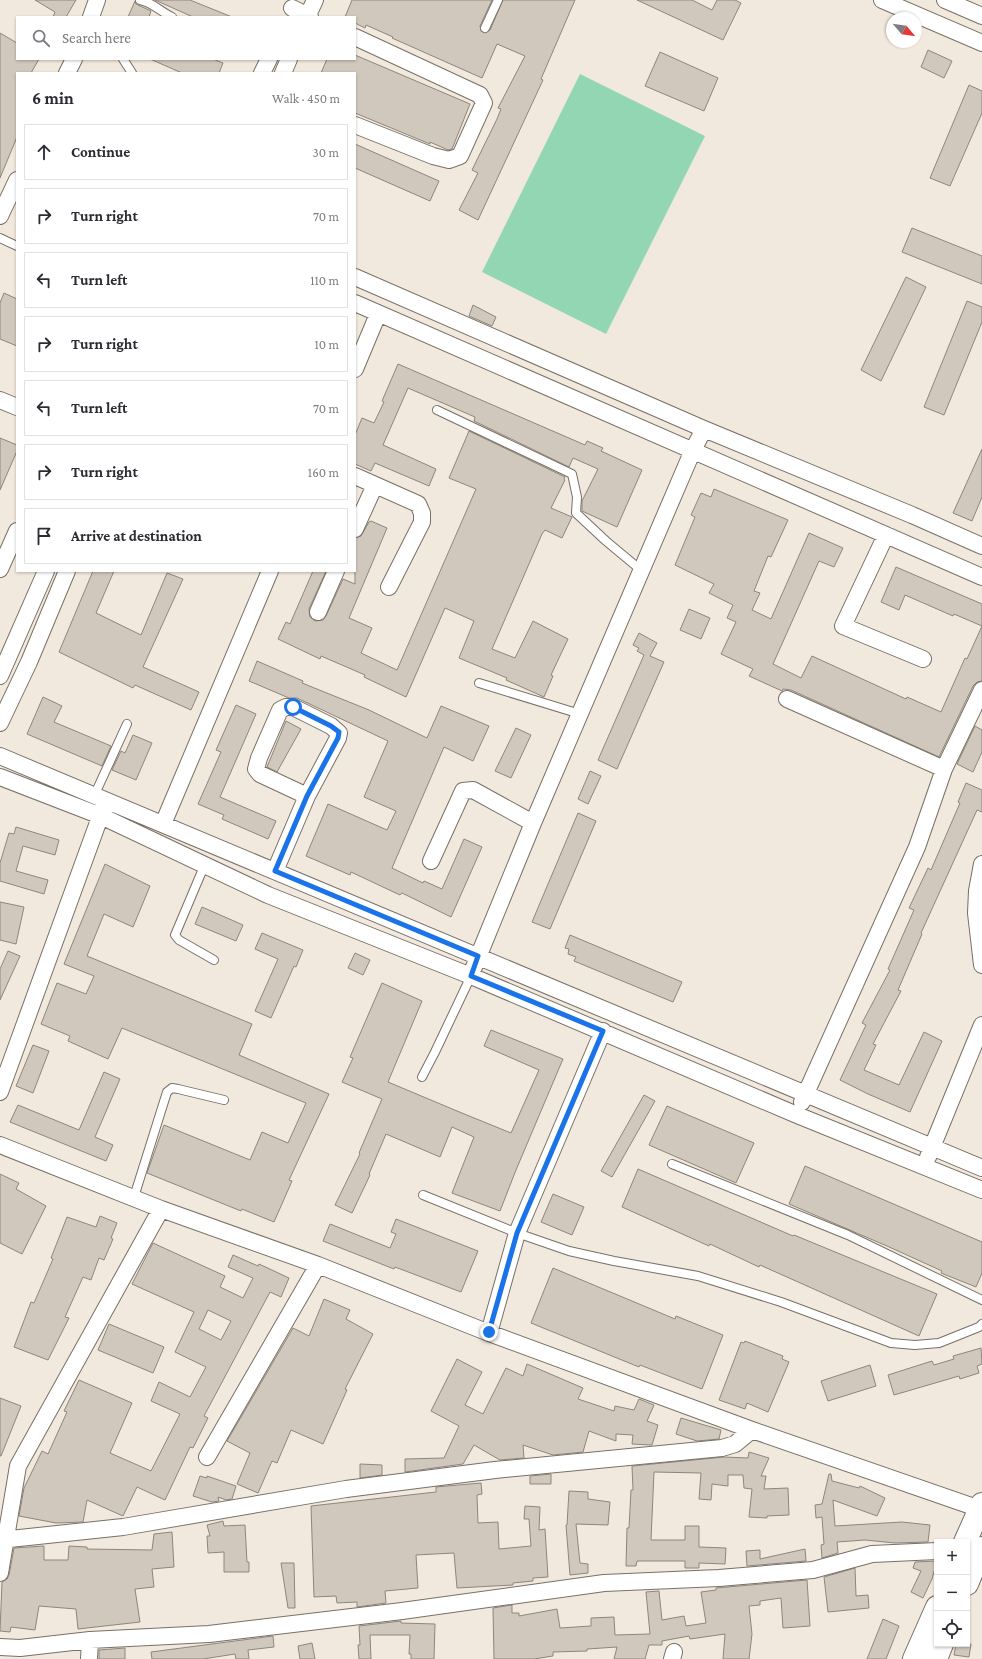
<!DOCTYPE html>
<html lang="en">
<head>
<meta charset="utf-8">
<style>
  :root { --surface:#fff; --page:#f2f2f3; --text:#2b2b33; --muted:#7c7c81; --line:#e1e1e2 }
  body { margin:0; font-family:"Crimson Pro",serif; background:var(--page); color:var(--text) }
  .controls { position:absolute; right:12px; bottom:12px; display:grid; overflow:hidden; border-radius:0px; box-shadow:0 1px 3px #0004 }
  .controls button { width:36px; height:36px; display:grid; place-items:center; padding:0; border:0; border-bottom:1px solid var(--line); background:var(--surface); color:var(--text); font:20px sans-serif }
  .compass { position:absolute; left:886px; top:12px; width:36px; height:36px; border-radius:50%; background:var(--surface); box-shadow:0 1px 3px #0004; rotate:119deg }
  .stop { position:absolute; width:12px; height:12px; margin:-9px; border:3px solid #1a73e8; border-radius:50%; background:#fff }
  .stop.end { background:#1a73e8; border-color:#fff; box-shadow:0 1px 4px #0008 }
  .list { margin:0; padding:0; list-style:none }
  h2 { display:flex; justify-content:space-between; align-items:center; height:52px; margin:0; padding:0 16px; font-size:17px }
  h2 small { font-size:13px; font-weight:400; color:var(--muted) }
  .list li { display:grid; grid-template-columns:26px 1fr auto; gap:12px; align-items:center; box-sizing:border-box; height:56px; margin:0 8px 8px; padding:0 8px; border:1px solid var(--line); border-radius:0px }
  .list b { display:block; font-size:15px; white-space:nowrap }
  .list em { font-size:13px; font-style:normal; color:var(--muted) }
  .icon { flex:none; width:22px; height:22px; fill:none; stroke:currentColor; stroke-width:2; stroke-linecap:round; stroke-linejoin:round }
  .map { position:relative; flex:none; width:982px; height:1659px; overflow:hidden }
  .search { position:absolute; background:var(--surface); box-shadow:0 1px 3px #0004; left:16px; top:16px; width:340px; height:44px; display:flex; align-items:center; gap:10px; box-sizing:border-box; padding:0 14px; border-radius:0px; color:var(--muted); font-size:15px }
  .panel { position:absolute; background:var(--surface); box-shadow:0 1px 3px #0004; left:16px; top:72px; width:340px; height:500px; border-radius:0px }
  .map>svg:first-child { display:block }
</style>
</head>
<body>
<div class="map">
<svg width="982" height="1659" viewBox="0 0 982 1659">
  <rect width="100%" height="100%" fill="#f2e9de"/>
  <path fill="#93d6b3" d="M580,74L705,136L606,334L482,272Z"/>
  <path fill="#d1c8bd" stroke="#8d867c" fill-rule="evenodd" d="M35,0H76L66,17H53L55,12Z
    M155,0H190L232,17H193Z
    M352,0H492L480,26L481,31L485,33L490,30L503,0H575L541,79L543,80L478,220L459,210L478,173L472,170L497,119L501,109L498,108L525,56L497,44L482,78L392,38L393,37L366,25L365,28L355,23V17H345Z
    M637,0H692L712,10L717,0H735L741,3L723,40Z
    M135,1L136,4L151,11L149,17H128Z
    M0,33L17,43V59H39L31,73H17V137L0,178Z
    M928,50L952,61L944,78L921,67Z
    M660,52L718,78L704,111L645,86Z
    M355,55L470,104L452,149L448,150L430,142V144L355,113V73H321L327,59H355Z
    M150,59H213L223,63L219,73H182Z
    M969,85L982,91V113L950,186L930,178Z
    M355,144L439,181L430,201L355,168Z
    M912,228L982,256V284L902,252Z
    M906,277L926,287L881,381L861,370Z
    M4,293L17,299V346L0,339V303Z
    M967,301L982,307V322L944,415L924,407Z
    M473,305L496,317L492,326L469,316Z
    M398,364L585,445L587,441L603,448L601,451L642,470L617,527L582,511V501L598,469L573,458L569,467L474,421L475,417L408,388L383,445L436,469L429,486L375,463L371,471L355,464V435L362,418L374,423L384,402L382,401Z
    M469,431L565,477L564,479L565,480L551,508L572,517L562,538L545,530L542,534L492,649L515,658L533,621L568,639L551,675L553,676L544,697L506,680L507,678L459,658L474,621L445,608L406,697L364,677L365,675L321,656L320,659L278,639L286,622L290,624L313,571H326L309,609L310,617L315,621L323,620L326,616L343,579L355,584V538L361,536L369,522L371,521L387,528L349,618L372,628L361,653L397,670L476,489L449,478Z
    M0,438L17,445V451L0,490Z
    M982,449V497L972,521L953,513Z
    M714,489L788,520L771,557L768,556L754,591L760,593L752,610L771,619L809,533L843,548L834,567L819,561L773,664L801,678L812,656L906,699L907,697L941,712L965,658L967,659L982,626L954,614L953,616L905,595L899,610L881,602L896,567L982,604V681L977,682L973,686L939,757L791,690L783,689L782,691L749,676L753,669L721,654L736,622L727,618L733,605L709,593L714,584L675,565L695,517L691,515L701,493L711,497Z
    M93,571H114L96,613L141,635L167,573L183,579L143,667L199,692L191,710L135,685L133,688L59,652Z
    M689,609L710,618L701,639L680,630Z
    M639,633L657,643L650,656L664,662L617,769L598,760L644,655L637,651L639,648L633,645Z
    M257,661L303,681L302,683L369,710L427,738L441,706L489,726L473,761L444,747L392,868L423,883L424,881L442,889L464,839L482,847L451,917L402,893L400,895L351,872L350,875L306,856L328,804L387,830L396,811L364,797L388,741L297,698H289L249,681Z
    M43,697L62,706L54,722L111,746L102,766L27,734Z
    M236,705L256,714L220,797L276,821L268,839L222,819L224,815L198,804L221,752L216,750Z
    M286,721L301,729L277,772L267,767Z
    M975,726L982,730V752L973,772L957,764Z
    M516,728L531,735L511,778L495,771Z
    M133,735L152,743L136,780L112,770L121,751L125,753Z
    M590,771L601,776L588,804L578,799Z
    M966,783L982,790V812L977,810L921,933L922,934L898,990L901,991L873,1044L876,1045L864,1070L899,1085L924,1032L942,1041L910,1112L868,1094L840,1080L866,1025L862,1023L890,970L888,969L914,910L909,908L928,868L931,870L960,803L958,802Z
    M578,813L596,821L550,929L532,922Z
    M16,827L59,840L55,855L23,846L16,871L48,880L44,894L0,881V863L9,833L14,834Z
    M105,864L150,886L133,927L104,914L87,956L252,1024L239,1055L329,1094L289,1180L292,1181L274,1222L242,1209L241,1211L147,1173L164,1125L250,1160L262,1132L288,1143L306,1103L122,1028L108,1059L68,1041L70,1036L41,1024L57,983L86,994L94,976L64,964Z
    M0,902L24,907L16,944L0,940Z
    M202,907L243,925L236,941L195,924Z
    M262,933L303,950L296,967L294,966L271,1018L255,1011L278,959L255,949Z
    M570,935L682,982L673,1002L574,961L576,957L568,954L569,949L565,948Z
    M8,951L20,956L0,1000V969Z
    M355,953L370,960L363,975L348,968Z
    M382,983L422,1001L388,1082L457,1111L511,1133L539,1070L484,1046L491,1030L563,1059L516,1170L500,1211L452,1193L474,1137L452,1127L440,1157L386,1134L369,1174L370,1175L352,1213L335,1205L360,1154L359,1153L382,1099L342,1082L353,1058L350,1057Z
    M33,1045L49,1051L33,1093L16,1086Z
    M104,1072L120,1079L95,1137L113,1145L106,1161L10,1122L18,1105L79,1130Z
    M644,1095L655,1101L612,1177L601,1171Z
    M667,1106L754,1143L736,1183L649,1145Z
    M805,1166L982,1242V1273L976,1287L941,1273L942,1271L887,1246L789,1204Z
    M638,1169L793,1236L794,1235L937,1294L919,1336L760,1265L759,1267L710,1244L709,1246L622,1207Z
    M0,1174L19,1183L16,1189L46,1206L22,1254L0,1243Z
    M553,1194L584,1207L572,1235L541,1222Z
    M100,1216L117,1223L111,1238L113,1239L104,1260L99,1258L91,1280L83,1277L65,1317L69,1318L48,1360L14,1347L31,1302L34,1303L53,1259L51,1258L67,1217L96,1227Z
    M396,1219L478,1251L461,1292L395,1267L394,1269L323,1241L330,1224L390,1248L396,1234L391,1232Z
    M153,1243L225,1276L220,1287L243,1298L253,1278L228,1267L233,1255L258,1266L259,1264L289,1278L281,1297L270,1292L204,1416L208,1418L193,1448L190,1447L165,1500L137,1487L123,1516L87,1500L83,1522L56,1523L19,1516L24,1488L42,1451L48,1454L67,1412L64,1411L79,1380L132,1403L110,1453L151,1471L180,1414L151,1401L159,1382L190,1397L206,1367L175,1352L194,1312L132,1284ZM208,1310L231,1321L221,1340L199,1329Z
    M553,1268L675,1319L676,1316L723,1335L702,1389L640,1365L639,1367L531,1323Z
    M324,1299L350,1310L346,1319L373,1334L345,1389L347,1390L323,1444L291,1430L277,1463L272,1461L258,1493L237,1484L250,1453L227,1441L293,1328L309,1336Z
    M109,1324L164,1347L153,1373L98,1350Z
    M745,1341L783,1356L782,1359L789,1362L768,1412L747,1403L745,1409L719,1400L741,1342L744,1343Z
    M981,1348L982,1364L977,1366L979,1373L960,1379L959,1376L894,1395L888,1375L932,1361L934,1365L954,1359L953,1356Z
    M457,1359L482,1372L465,1405L483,1414L506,1368L523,1376L527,1364L583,1388L578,1399L614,1411L615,1406L634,1410L639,1399L654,1405L647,1421L658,1425L652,1445L632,1444L633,1435L616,1434V1441L589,1431L583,1452L553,1455L523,1445L524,1458L500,1460L474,1445L463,1464L405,1472V1459L444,1458L459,1426L431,1411Z
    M870,1365L876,1386L828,1401L821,1381Z
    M0,1398L21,1406L1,1456H0Z
    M681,1418L721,1430L719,1439L697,1441L676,1434Z
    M749,1452L769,1458L761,1476H766L764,1489L788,1488L789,1515L767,1516V1518L749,1517L752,1489L744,1488L743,1475H728V1486L712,1484L711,1500L699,1499L701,1473L654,1472L651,1540H685V1526H699V1547L726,1548L725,1564L699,1563V1568H685V1561H637L636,1566H626L627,1528H629L631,1490H633L632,1466L724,1457L748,1458Z
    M360,1464L382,1465V1475L360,1478Z
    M551,1474V1484H530V1476Z
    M829,1474H831L832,1481L859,1488L860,1486L885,1498L877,1516L833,1500L835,1526L902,1522L930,1525L928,1542L895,1543L865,1540L837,1542L838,1553L822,1558L821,1545L824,1544L822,1517L816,1518L815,1505L822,1504Z
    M200,1476L207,1478V1476L236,1486L232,1499L226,1500L218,1497L219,1501L212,1502L193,1496Z
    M481,1483L482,1494L477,1495L478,1523L498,1522L499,1549L531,1546L529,1519H524L525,1506L540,1507L539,1530L545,1529L548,1577L533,1578V1581L513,1583V1585L457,1588L454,1553L416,1555L418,1588L385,1591L386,1603L357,1607V1602L337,1603L336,1596L314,1597L311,1506L436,1492V1487Z
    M569,1491L588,1492V1499L610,1502L608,1525L576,1524L580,1563L588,1564V1573L570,1575L566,1525H567Z
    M223,1521L224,1526L245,1525L247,1562H249V1572H224V1552L208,1553L207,1536H210L207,1525Z
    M172,1532L174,1567L152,1569L154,1587L135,1589L140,1622L78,1629L76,1609L39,1606L35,1630L11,1627L10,1632L0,1631L2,1582L7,1579L9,1575L14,1548L44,1546V1560H68L69,1546L87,1547V1549L152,1550L154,1534Z
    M805,1549L806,1561L747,1566L746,1551L760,1550V1559Z
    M937,1561L932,1579L923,1598L911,1592L921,1571L913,1568L915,1562Z
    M281,1563H294L295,1608H288Z
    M855,1568L856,1596L868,1595L869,1608L828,1612L824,1577Z
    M807,1580L810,1626L783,1628L781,1598L760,1601V1605L749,1606L752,1634L749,1659H723L725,1634L690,1639L689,1636L662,1641V1645H649L645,1659H614L617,1647L587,1649V1651L553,1652V1656L534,1659H494L493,1608L512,1605V1613H519V1616L557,1609L560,1628L591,1626V1618L614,1617L615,1635L650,1634L646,1592L659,1591L662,1620L684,1616L686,1626L706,1623L701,1592L716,1590V1588Z
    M883,1619L899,1626L886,1659H867Z
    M401,1621V1623L435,1624L434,1659H411V1654H409L410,1635H370L371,1659H359L358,1645H360L359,1626Z
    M273,1636L274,1647L248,1650L249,1659H236L235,1654L203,1659H152L151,1652Z
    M312,1643L315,1659H300L298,1646Z
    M956,1644H971L969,1657L954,1655Z
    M125,1648V1659H99V1650Z"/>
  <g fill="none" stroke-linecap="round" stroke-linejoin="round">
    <g stroke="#787066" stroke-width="10">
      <path id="lane" d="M140,0C152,2 161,12 172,17
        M485,28L498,0
        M123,59L132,73
        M0,238L17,246
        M437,410L572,474L577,497L576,513L606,541L642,571
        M479,683L580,714
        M95,794L127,724
        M205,864L175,935L179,940L214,960
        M422,1077L435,1052L471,976
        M672,1164L848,1235L982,1300
        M423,1195L517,1233L569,1251L614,1261L698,1276L781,1302L891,1343L915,1345L939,1343L979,1327L982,1324
        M134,1197L167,1092L172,1088L178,1089L224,1100"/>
    </g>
    <g stroke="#787066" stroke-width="18">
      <path id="street" d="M882,0L982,43
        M945,0L982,16
        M292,8L310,17
        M91,17L97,0
        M307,17L315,0
        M355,37L480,95L484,103L460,156L449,160L433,156L355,125
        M67,73L74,59
        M262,73L269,59
        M283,73L289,59
        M0,216L17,180
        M355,277L704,429L912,515L982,546
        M355,303L982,577
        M355,369L378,314
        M0,400L17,407
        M355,476L418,504L422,513V522L389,587
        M355,529L375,485
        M886,535L843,626L923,659
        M0,569L17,531
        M318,612L336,571
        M0,676L46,571
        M787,699L944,769
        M286,707H293L331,726L339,733L338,738L307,796L260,774L256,769L259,758L280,710Z
        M0,723L29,662L67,571
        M0,756L982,1168
        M0,777L101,816L268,895L471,976L797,1115L982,1190
        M163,824L270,571
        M431,861L463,791L473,790L533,823
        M982,864L977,891L976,913L982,965
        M275,871L307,796
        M474,967L533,823L693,450L704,429
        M0,1092L104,806
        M802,1102L917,847L944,769L982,690
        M0,1145L161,1209L318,1265L489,1333L752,1430L980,1509
        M928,1157L982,1025
        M489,1333L517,1233L603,1031
        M207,1457L318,1265
        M0,1540L123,1527L346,1489L495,1470L722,1448L735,1444L752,1430
        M0,1573L18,1466L161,1209
        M0,1647L20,1648L90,1640L209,1634L402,1611L604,1583L719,1578L813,1570L872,1554L937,1551
        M89,1659L90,1640
        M672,1659L674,1652"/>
    </g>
    <g stroke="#787066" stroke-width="24">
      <path id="secondary" d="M965,1542L982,1504
        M967,1584L982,1548
        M914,1659L937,1607
        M936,1659L942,1644"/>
    </g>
    <use href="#lane" stroke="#fff" stroke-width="8"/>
    <use href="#street" stroke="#fff" stroke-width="16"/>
    <use href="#secondary" stroke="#fff" stroke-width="22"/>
  </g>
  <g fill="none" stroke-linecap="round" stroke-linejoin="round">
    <path stroke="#1a73e8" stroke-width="5" d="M293,707L331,726L339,732L338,738L307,796L275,871L478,956L471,976L603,1031L517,1233L489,1332"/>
  </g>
</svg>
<div class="controls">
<button>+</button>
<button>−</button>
<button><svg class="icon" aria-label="locate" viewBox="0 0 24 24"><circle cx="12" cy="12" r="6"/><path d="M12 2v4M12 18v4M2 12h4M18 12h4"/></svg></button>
</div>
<svg class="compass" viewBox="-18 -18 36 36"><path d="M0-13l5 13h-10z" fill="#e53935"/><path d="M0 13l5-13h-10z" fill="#7c7c81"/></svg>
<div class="stop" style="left:293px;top:707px"></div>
<div class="stop end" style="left:489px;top:1332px"></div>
<div class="search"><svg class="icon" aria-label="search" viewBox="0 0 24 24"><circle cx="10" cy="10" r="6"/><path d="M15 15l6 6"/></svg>Search here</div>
<section class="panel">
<h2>6 min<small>Walk · 450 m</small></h2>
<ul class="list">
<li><svg class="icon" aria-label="ahead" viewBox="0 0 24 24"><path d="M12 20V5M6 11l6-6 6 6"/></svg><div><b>Continue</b></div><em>30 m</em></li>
<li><svg class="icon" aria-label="right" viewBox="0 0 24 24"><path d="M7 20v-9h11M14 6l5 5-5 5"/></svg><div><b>Turn right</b></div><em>70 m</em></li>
<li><svg class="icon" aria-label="left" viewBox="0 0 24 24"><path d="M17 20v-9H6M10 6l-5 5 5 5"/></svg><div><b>Turn left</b></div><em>110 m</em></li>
<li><svg class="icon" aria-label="right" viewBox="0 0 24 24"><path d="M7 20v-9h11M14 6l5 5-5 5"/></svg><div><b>Turn right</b></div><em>10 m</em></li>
<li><svg class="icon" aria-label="left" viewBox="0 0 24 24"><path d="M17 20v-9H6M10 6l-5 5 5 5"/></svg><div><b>Turn left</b></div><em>70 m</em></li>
<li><svg class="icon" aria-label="right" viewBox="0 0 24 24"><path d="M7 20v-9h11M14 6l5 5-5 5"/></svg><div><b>Turn right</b></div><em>160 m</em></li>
<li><svg class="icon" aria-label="arrive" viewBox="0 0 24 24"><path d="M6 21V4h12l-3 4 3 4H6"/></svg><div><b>Arrive at destination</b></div></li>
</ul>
</section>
</div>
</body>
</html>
